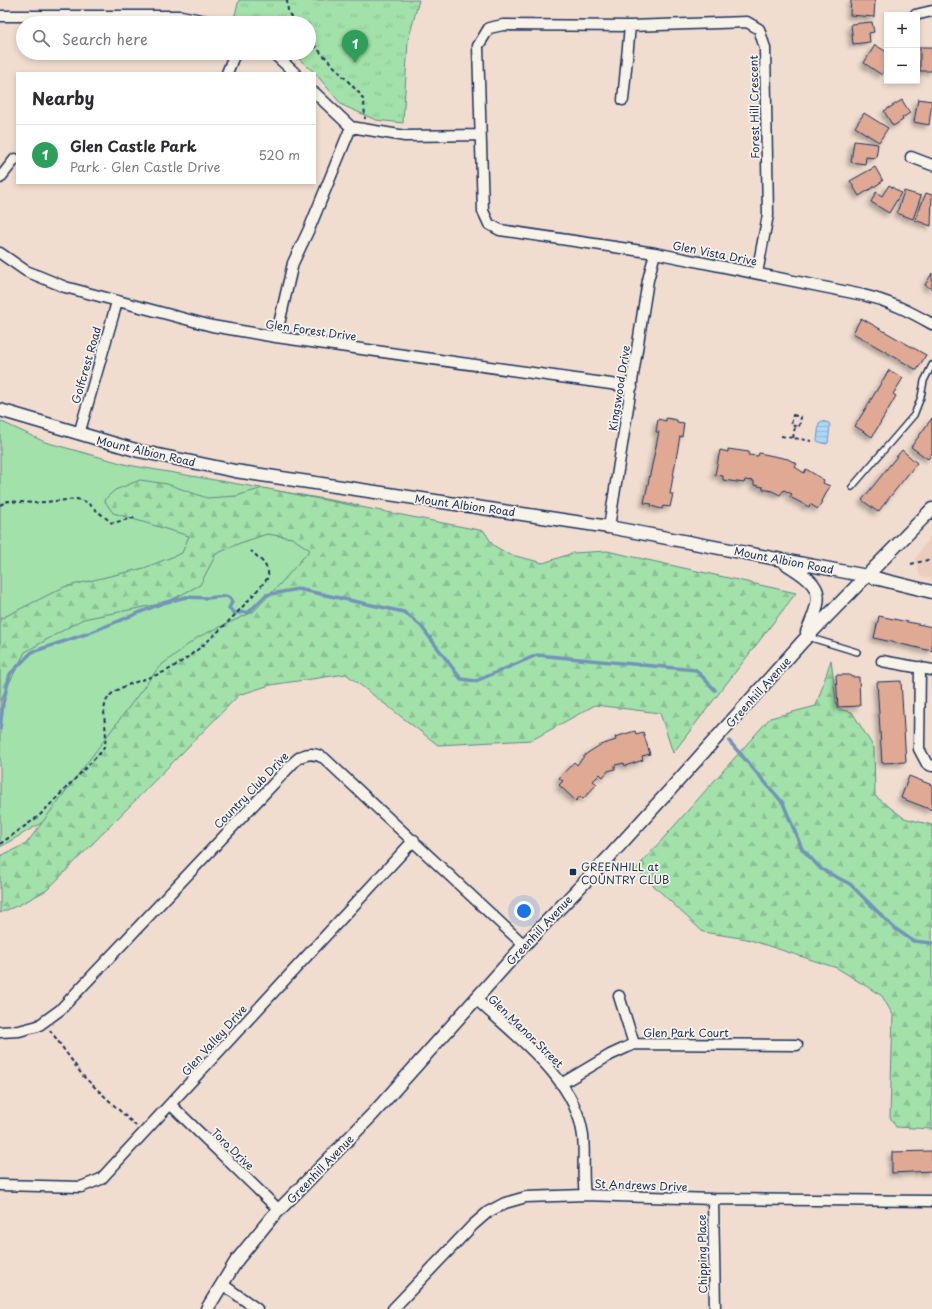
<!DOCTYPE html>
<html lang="en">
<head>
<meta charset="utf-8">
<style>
  :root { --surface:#fff; --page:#f2f2f3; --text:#2b2b33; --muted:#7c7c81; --line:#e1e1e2; --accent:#1b2f5e }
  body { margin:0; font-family:"Playpen Sans",sans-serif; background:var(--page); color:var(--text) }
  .controls { position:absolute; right:12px; top:12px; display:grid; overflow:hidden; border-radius:0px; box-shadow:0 2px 6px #0003 }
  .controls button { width:36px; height:36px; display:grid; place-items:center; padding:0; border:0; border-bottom:1px solid var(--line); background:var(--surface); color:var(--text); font:20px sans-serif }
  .you { position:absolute; left:524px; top:911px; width:14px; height:14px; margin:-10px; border:3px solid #fff; border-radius:50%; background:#1a73e8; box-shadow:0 0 0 6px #1a73e833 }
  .badge { display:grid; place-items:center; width:26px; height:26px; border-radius:50%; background:var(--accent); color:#fff; font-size:13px; font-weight:700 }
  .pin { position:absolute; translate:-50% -33px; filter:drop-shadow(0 1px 2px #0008) }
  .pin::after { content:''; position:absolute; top:21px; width:14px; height:12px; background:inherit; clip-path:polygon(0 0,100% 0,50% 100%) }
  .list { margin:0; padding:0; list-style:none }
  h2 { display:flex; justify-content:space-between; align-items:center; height:52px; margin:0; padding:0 16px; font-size:17px }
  h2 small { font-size:13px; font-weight:400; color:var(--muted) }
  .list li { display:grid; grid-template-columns:26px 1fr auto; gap:12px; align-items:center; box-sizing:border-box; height:60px; padding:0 16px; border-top:1px solid var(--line) }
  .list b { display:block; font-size:15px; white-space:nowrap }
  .list p { margin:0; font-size:13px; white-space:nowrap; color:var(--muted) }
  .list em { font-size:13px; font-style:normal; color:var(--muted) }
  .icon { flex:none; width:22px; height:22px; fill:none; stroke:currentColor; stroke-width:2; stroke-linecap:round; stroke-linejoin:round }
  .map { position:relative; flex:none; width:932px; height:1309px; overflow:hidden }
  .search { position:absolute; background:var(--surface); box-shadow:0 2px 6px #0003; left:16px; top:16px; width:300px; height:44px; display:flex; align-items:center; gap:10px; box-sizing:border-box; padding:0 14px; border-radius:22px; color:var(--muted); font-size:15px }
  .panel { position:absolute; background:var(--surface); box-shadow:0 2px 6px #0003; left:16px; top:72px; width:300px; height:112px; border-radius:0px }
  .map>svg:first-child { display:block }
</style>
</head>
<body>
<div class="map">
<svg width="932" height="1309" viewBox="0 0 932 1309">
  <defs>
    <pattern id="forest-firs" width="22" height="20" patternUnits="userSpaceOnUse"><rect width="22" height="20" fill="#a2e1aa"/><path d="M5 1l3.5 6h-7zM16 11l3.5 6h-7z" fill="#8bc195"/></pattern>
    <pattern id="park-tufts" width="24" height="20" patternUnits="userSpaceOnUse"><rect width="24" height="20" fill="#a2e1aa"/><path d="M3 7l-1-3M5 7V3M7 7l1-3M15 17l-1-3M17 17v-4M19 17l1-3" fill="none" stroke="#8bc195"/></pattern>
    <pattern id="water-rules" width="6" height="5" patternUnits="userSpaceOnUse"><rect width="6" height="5" fill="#acd7f7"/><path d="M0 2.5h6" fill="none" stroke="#93b9d6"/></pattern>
    <filter id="shadow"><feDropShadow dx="-3.5" dy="3.5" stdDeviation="2" flood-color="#0004"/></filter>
  </defs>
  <rect width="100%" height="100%" fill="#f0ddcf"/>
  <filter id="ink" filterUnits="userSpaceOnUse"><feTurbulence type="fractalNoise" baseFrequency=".025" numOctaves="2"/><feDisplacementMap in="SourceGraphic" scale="8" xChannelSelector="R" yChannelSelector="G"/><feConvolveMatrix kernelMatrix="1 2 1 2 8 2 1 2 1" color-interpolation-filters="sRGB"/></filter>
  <g filter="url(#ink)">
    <path fill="#ebcdbd" d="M932,533V579L920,576L915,559Z"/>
    <path fill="#a2e1aa" stroke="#5e8884" d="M0,421L45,442L128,465L359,505L249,634L133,722L43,822L0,847Z"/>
    <path fill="url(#forest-firs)" stroke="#5e8884" d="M140,480L167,484L207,498L236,496L263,488L484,531L493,545L508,554L543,563L573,553L607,551L796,593L673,753L660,713L595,705L532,740L438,745L346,674L270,685L239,695L47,890L21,904L0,913V856L26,844L159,667L198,637L253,612L280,584L310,550L292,538L267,534L240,543L216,554L200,585L165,603L83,619L25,652L0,701V619L64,587L144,568L182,553L189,536L113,513L104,500L115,490Z
      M831,660L837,709L852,712L874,748L875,796L904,818L932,825V1129L896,1127L890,1117L893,1015L882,996L837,968L747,939L703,932L636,869L770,718L816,706Z"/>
    <path fill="url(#park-tufts)" stroke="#5e8884" d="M239,0H419L408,41L403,123L376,120L342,105L315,73L292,53H309V23H244L234,18Z"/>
    <path fill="url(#water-rules)" stroke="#7294ba" d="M822,421L829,423L830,426L828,443L826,444L817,441L819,423Z"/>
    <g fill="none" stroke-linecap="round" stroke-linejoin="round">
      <path stroke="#7294ba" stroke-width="3.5" d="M0,729L3,703L10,674L32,652L89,633L163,603L186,597L207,598L226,596L230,598L232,602L229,608L234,613L249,612L266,595L298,589L404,612L421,626L461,679L476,681L537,655L696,670L715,690
        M729,741L783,803L802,849L821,869L850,884L893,927L913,941L932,943"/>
    </g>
    <path fill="#dfa994" stroke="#1b2f5e" filter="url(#shadow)" d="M851,0H875L874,17L850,15Z
      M872,22L874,32L869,33L870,42L853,44L851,24Z
      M875,45L887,52V66L882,75L864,63Z
      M920,47H932V71H920Z
      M918,99L932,101L929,125L914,122Z
      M902,100L910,113L902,118L903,120L893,126L884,111Z
      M864,113L888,128L879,142L855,127Z
      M854,141L878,144L876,158L866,157L865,164L851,162Z
      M875,167L883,181L859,196L850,181Z
      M889,185L901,193L889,213L871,202L876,192L882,196Z
      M904,191L921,196L913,219L897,213Z
      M926,193L932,195L931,226L915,220Z
      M932,273V289L925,285Z
      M861,318L926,355L917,370L853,333Z
      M889,370L903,378L893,394L896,396L872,437L855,426Z
      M666,418L677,420V422L684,423L682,437L680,436L670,494H673L670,507L663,506L662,509L651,506L652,504L644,503L659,432H656L658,419L666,421Z
      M932,418V453L928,459L911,447Z
      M728,449L749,452L748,455L758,456L759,453L788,459L797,464L795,467L804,473L806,469L824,480L823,483L830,486L818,509L810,504L809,507L790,497L792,494L784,490L780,495L772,491L763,489V487L754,485V481L745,480L744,483L723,480V476L715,475L720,450L728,452Z
      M902,450L917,463L878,512L862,500Z
      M879,616L932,627V651L874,638Z
      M836,675H850L851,677H859L860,706L838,707Z
      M901,681L906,762L882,763L877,682Z
      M635,731L636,734L643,732L650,754L642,756L643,760L625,766L624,763L615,765V769L608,771L603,777L600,774L593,781L597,784L583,799L580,796L576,801L559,785L563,781L559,778L574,762L577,765L586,754L600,745L616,740L615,737Z
      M909,776L932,785V810L901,798Z
      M932,1151V1171L892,1173V1152Z"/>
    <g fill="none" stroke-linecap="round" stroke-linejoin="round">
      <g stroke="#1b2f5e" stroke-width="8">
        <path id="service" d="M852,487L914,415L921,397L924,381L932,365
          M808,637L857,652"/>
      </g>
      <g stroke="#1b2f5e" stroke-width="13">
        <path id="minor" d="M915,15L932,11
          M0,16H181L216,23
          M273,53L295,73
          M227,73L235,53
          M315,93L351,127L405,136L480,135
          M623,100L630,26
          M911,157L932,165
          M0,178L15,159
          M0,253L26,271L65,287L212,326L276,337L632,387
          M757,273L768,215L765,48L759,29L747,22L630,26L503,25L489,28L478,46L483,211L489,224L500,230L655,253L863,295C889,301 909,311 932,324
          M276,337L293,263L310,227L351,127
          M79,434L117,302
          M609,527L648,280L655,253
          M882,661L932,670
          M920,667L919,749L927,764L932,766
          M619,996L634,1044
          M476,999C515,1036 576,1078 583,1136C585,1156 582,1174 585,1195
          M0,1032L19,1031L38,1026L60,1010L294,762C303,753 313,752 324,758L524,945
          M561,1084L610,1055L634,1044L797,1045
          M171,1105L279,1210
          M0,1185L81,1187L101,1179L414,840
          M713,1199L715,1309
          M222,1284L257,1309
          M393,1309L473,1225L488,1212L505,1203L526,1197L585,1195L713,1199L932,1201"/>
      </g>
      <g stroke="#1b2f5e" stroke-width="15">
        <path id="tertiary" d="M0,410L139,451L235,471L609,527L867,576L932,592
          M785,563C822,586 825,592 807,632
          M207,1309L237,1260L272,1217L372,1115L524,945L609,857L669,791L803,641L932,509"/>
      </g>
      <path stroke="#1b2f5e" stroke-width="2" stroke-dasharray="4 3" stroke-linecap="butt" d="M287,0L288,11L294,23
        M309,40L360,94L364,101L365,119
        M793,415L801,417L799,427L791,425Z
        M781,436L812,441
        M793,438L795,426
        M0,505L8,501L34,503L77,499L86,502L112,523L137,517
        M911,564L932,559
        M0,844L39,816L102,751C112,735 98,713 108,698C116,685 153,678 168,670C206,648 239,612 267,579C272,568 259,558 251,551
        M50,1030L83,1076L136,1126"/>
      <use href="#service" stroke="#f7f3e8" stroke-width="5"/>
      <use href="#minor" stroke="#f7f3e8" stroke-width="10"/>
      <use href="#tertiary" stroke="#f7f3e8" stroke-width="12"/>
    </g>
  </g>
  <rect fill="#1b2f5e" stroke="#f7f3e8" stroke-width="1.5" x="569" y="868" width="8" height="8" rx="2"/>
  <g text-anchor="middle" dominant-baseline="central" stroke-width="3.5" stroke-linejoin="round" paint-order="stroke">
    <g font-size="11" fill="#1b2f5e" stroke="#f7f3e8">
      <text transform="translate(754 107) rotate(-91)">Forest Hill Crescent</text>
      <text transform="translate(715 253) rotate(11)">Glen Vista Drive</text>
      <text transform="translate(311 330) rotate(8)">Glen Forest Drive</text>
      <text transform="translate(86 365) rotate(-74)">Golfcrest Road</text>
      <text transform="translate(619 388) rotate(-81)">Kingswood Drive</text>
      <text transform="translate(146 451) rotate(13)">Mount Albion Road</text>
      <text transform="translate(465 505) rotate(8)">Mount Albion Road</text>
      <text transform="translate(784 560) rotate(11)">Mount Albion Road</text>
      <text transform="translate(758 692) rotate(-48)">Greenhill Avenue</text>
      <text transform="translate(251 790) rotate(-46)">Country Club Drive</text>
      <text transform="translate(539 930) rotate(-47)">Greenhill Avenue</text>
      <text transform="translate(526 1031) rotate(44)">Glen Manor Street</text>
      <text x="686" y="1032">Glen Park Court</text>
      <text transform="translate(214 1040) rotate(-48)">Glen Valley Drive</text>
      <text transform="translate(233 1149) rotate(44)">Toro Drive</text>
      <text transform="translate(320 1169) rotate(-46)">Greenhill Avenue</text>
      <text transform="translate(641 1185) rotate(2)">St Andrews Drive</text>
      <text transform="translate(702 1254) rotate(-91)">Chipping Place</text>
    </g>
    <g font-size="11" fill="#1b2f5e" stroke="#f7f3e8" text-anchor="start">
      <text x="581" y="866">GREENHILL at<tspan x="581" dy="13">COUNTRY CLUB</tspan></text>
    </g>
  </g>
</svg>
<div class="controls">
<button>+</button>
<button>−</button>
</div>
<div class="you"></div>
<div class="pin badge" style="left:355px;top:63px;background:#2e9e5b">1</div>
<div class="search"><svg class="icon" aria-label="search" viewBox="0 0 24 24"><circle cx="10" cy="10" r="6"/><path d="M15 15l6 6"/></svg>Search here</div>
<section class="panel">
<h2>Nearby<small></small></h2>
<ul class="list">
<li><span class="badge" style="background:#2e9e5b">1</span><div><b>Glen Castle Park</b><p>Park · Glen Castle Drive</p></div><em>520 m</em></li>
</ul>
</section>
</div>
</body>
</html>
